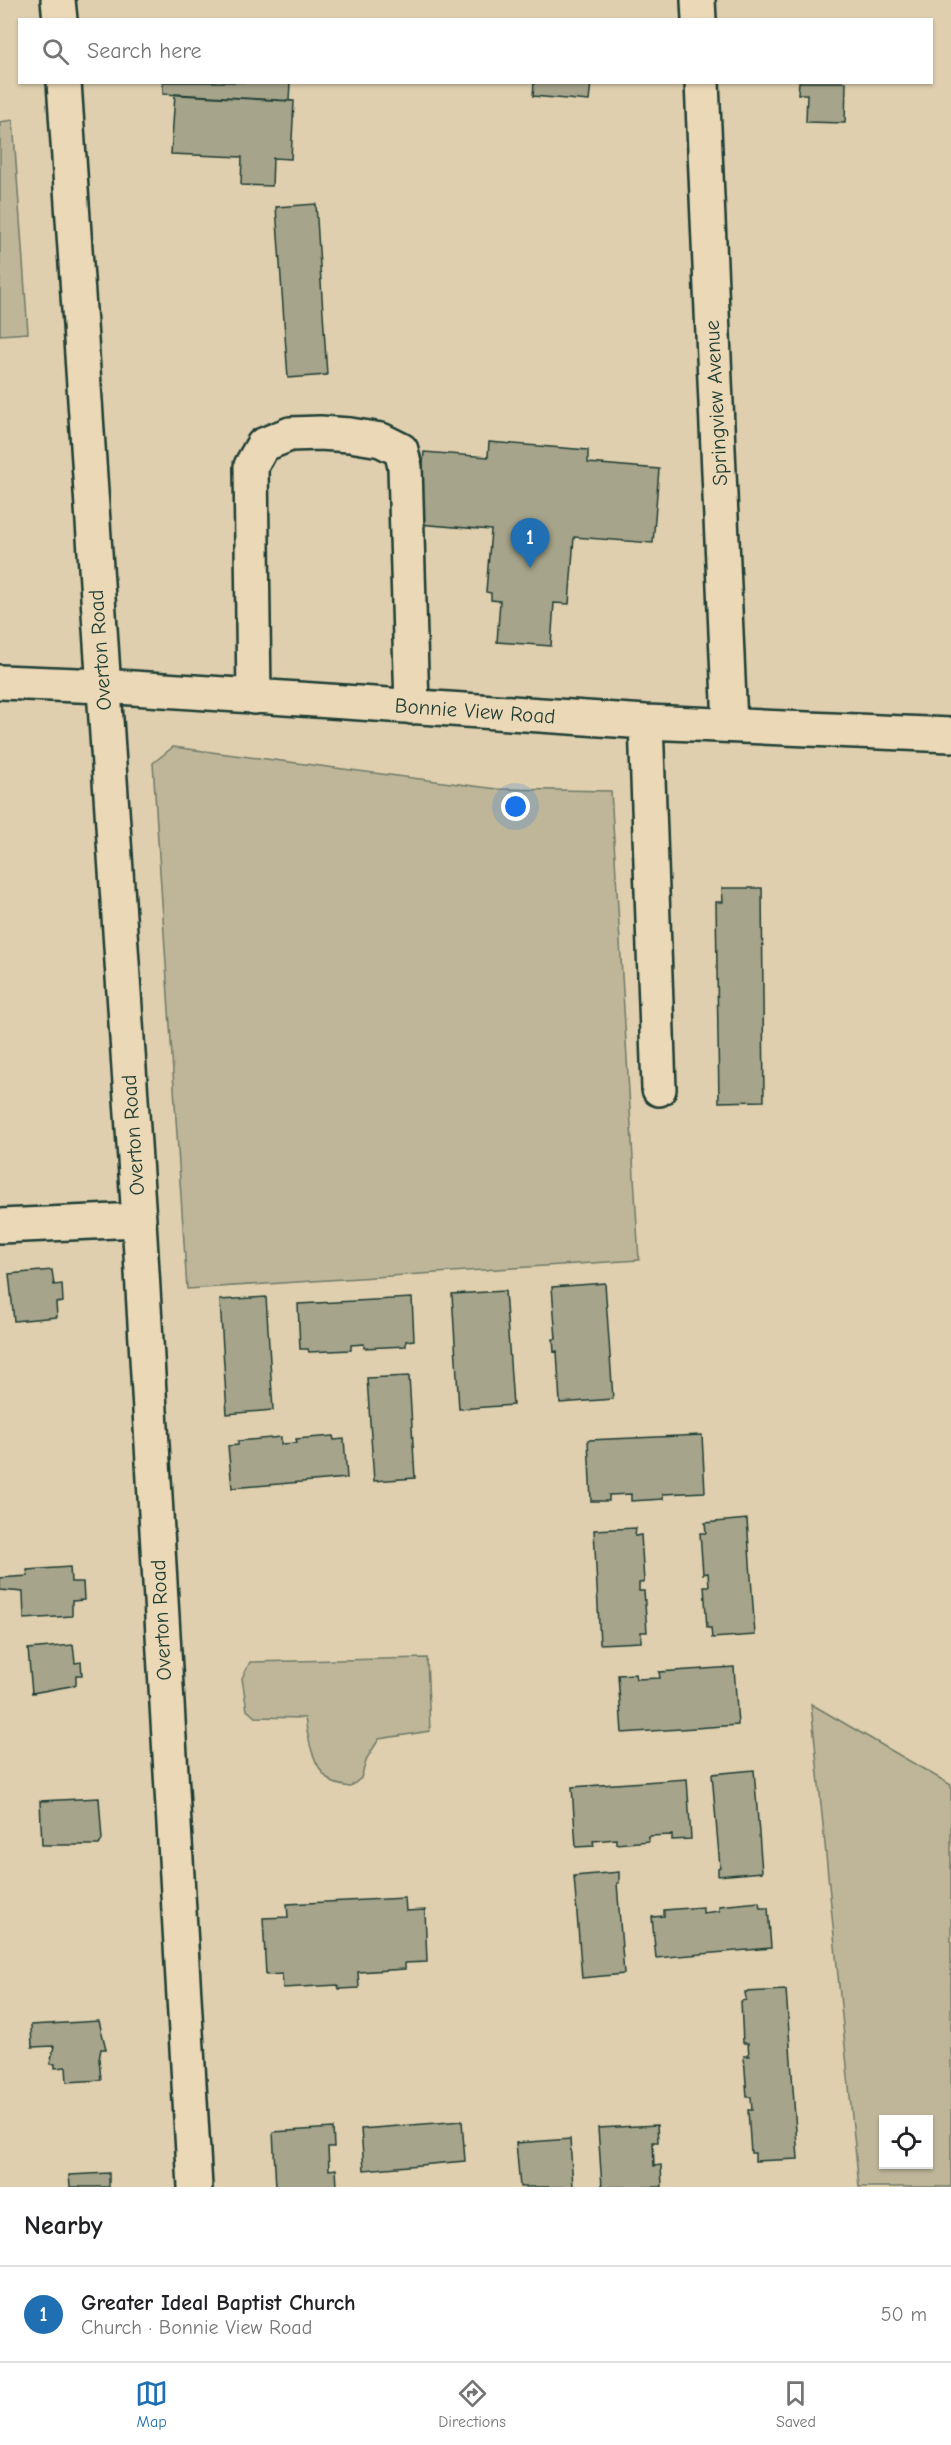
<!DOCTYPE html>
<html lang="en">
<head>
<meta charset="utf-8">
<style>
  :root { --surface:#fff; --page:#f2f2f2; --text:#202124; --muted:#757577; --line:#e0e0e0; --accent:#1f6fb2 }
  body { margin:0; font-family:"Comic Neue",sans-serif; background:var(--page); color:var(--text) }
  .controls { position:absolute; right:18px; bottom:18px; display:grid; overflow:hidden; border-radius:0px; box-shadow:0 2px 4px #0004 }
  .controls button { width:54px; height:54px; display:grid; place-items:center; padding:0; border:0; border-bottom:2px solid var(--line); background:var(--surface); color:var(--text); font:30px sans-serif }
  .you { position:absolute; left:516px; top:807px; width:21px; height:21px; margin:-15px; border:4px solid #fff; border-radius:50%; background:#1a73e8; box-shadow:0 0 0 9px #1a73e833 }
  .badge { display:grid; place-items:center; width:39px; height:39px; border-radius:50%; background:var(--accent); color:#fff; font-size:20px; font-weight:700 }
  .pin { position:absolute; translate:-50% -50px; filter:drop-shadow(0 2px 3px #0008) }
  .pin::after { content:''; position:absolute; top:32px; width:21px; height:18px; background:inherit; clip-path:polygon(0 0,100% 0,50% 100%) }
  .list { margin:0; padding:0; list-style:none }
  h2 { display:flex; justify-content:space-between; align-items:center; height:78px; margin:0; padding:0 24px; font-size:26px }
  h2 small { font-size:20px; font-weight:400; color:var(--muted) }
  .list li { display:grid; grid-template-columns:39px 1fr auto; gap:18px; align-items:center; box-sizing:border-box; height:96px; padding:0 24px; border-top:2px solid var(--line) }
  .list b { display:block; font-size:22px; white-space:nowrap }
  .list p { margin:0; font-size:20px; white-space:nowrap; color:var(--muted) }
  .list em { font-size:20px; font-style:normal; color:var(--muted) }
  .icon { flex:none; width:33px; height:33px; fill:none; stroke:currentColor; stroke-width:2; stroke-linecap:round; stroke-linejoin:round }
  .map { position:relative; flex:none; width:951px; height:2187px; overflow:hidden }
  .search { position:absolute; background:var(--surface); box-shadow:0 2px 4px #0004; left:18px; right:18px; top:18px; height:66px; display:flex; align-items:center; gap:15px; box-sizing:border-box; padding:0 21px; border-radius:0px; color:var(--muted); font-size:22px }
  .sheet { height:174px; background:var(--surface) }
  nav { display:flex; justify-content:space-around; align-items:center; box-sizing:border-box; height:84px; border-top:2px solid var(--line); background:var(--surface); font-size:16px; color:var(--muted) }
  nav a { display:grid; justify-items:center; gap:3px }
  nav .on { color:var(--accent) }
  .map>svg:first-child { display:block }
</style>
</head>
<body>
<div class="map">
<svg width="951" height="2187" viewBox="0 0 951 2187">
  <rect width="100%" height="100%" fill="#dfcfae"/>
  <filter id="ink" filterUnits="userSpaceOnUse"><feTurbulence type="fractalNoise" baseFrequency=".0167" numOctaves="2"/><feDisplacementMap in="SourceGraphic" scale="12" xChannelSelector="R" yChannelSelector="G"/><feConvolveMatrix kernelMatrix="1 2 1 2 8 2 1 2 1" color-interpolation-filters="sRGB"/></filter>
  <g filter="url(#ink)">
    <path fill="#bfb69a" stroke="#6f7a67" stroke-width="1.5" fill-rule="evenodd" d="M13,120L28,333L0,335V122Z
      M173,747L497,789L611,791L639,1260L187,1289L153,763Z
      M427,1658L430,1731L379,1739L367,1758L361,1778L350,1787C345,1786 337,1785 332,1782C313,1769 308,1739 305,1718L255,1717L247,1710L242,1678L250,1662Z
      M811,1704L951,1785V2187H859ZM884,2120H928V2164H884Z"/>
    <path fill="#a6a48a" stroke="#1f3d34" stroke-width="1.5" d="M163,82H290L289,101L163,94Z
      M534,82H591L589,101L533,96Z
      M799,82H846L845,123L806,122L807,94H798Z
      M175,94L294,101L291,159L273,158L272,186L241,185L242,157L171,154Z
      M316,204L327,375L288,378L276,207Z
      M489,442L588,450V463L659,469L653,543L574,537L569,604L554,603L551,646L497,642L500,601L491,600V593L486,592L491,530L418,524L424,452L488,457Z
      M722,888H762L764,1101L719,1102L716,902H723Z
      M52,1270L54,1285L62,1284L63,1302L56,1303L57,1317L14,1321L9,1274Z
      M605,1283L613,1399L560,1403L557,1351L554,1352L553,1339H556L552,1287Z
      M505,1291L513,1405L459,1409L452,1294Z
      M266,1297L273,1410L227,1414L220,1300Z
      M412,1298L414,1340L406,1341V1346L364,1348V1344L351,1345V1350L309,1352L308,1349H300L298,1304Z
      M409,1376L415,1478L374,1481L367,1378Z
      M702,1435L705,1492L663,1494V1499L631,1501V1494L609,1495V1501H591L588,1440Z
      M333,1436L334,1440L344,1439L347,1478L232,1488L228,1446L238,1445V1441L281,1437V1444L297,1443L296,1439Z
      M747,1519L755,1635L712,1638L711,1628H707L704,1586H709L708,1573L703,1574L700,1533H706L705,1523Z
      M636,1528L635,1536L641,1535L644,1582L639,1583V1591H644L647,1632H641V1642L600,1644L594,1530Z
      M70,1567L71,1582H83L84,1600L72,1601V1616L24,1619L23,1592L0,1590V1578L28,1576L27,1570Z
      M73,1645L75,1663L81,1662L82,1675H76V1685L32,1693L28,1649Z
      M734,1667L738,1725L622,1733L618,1675L635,1674L636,1679L660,1678L659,1672Z
      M754,1770L762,1872L718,1876V1868L720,1867L712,1774Z
      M687,1779L691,1839L672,1840V1835L648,1836L649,1841L616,1844V1839L593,1841L594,1846L576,1847L572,1787Z
      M99,1798L102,1840L99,1845H42L40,1801Z
      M619,1872V1883H617L624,1974L582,1978L574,1876Z
      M405,1898L406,1911L425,1910L427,1962L405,1963V1969L358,1972L359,1988L339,1989L338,1985L283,1988L282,1974L266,1975L263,1918L288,1917L287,1904Z
      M759,1902L760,1908H768L771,1948L656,1958L652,1917L664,1916V1910L703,1907V1913L719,1911V1906Z
      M786,1990L798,2159L755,2161V2153H751L748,2110H752L751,2097H747L744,2056H749L748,2043H743L741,2001L746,2000L745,1992Z
      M99,2021L106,2049H101L99,2059L101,2080L67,2082L66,2067L55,2068V2064H50L54,2046L32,2047L31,2025Z
      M462,2121L465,2161L364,2170L361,2129Z
      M657,2125L658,2142H653L654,2166L661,2165L662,2187H602L598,2128Z
      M333,2128L334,2147H328L329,2170L336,2169L337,2187H276L273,2132Z
      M570,2139L573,2187H520L516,2143Z
      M109,2173V2187H70L69,2175Z"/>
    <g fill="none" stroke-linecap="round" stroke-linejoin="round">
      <g stroke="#1f3d34" stroke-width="38">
        <path id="minor" d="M58,0L60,20
          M698,0L699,20
          M64,82L139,1220L195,2187
          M702,82L730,724
          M0,682L103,686L646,722L951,735
          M254,697L251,466L263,445L290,434L320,433L350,435L381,440L401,450L405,467L412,707
          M646,722L659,1089
          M0,1226L139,1220"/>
      </g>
      <use href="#minor" stroke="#ebd8b6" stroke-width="33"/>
    </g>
  </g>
  <g text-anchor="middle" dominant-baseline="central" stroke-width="4.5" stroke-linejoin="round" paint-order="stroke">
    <g font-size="21" fill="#1f3d34" stroke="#ebd8b6">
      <text transform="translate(716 403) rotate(-93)">Springview Avenue</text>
      <text transform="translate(100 650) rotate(-94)">Overton Road</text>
      <text transform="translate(475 711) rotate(4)">Bonnie View Road</text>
      <text transform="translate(133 1135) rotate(-94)">Overton Road</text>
      <text transform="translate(161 1620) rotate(-93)">Overton Road</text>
    </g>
  </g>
</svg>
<div class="controls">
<button><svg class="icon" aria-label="locate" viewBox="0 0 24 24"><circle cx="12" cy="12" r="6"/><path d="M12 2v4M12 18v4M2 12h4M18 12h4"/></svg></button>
</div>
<div class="you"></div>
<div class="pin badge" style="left:530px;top:568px">1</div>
<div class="search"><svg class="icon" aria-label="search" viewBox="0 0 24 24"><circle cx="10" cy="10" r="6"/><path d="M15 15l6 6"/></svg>Search here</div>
</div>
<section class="sheet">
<h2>Nearby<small></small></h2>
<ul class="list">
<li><span class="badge">1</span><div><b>Greater Ideal Baptist Church</b><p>Church · Bonnie View Road</p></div><em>50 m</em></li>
</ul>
</section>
<nav>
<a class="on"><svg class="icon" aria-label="map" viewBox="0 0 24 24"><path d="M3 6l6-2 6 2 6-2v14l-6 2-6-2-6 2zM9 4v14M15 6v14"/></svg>Map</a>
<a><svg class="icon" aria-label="directions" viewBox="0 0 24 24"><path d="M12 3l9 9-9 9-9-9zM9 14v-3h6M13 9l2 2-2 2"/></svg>Directions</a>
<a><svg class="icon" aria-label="saved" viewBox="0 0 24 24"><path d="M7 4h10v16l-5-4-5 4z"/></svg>Saved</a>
</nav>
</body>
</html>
